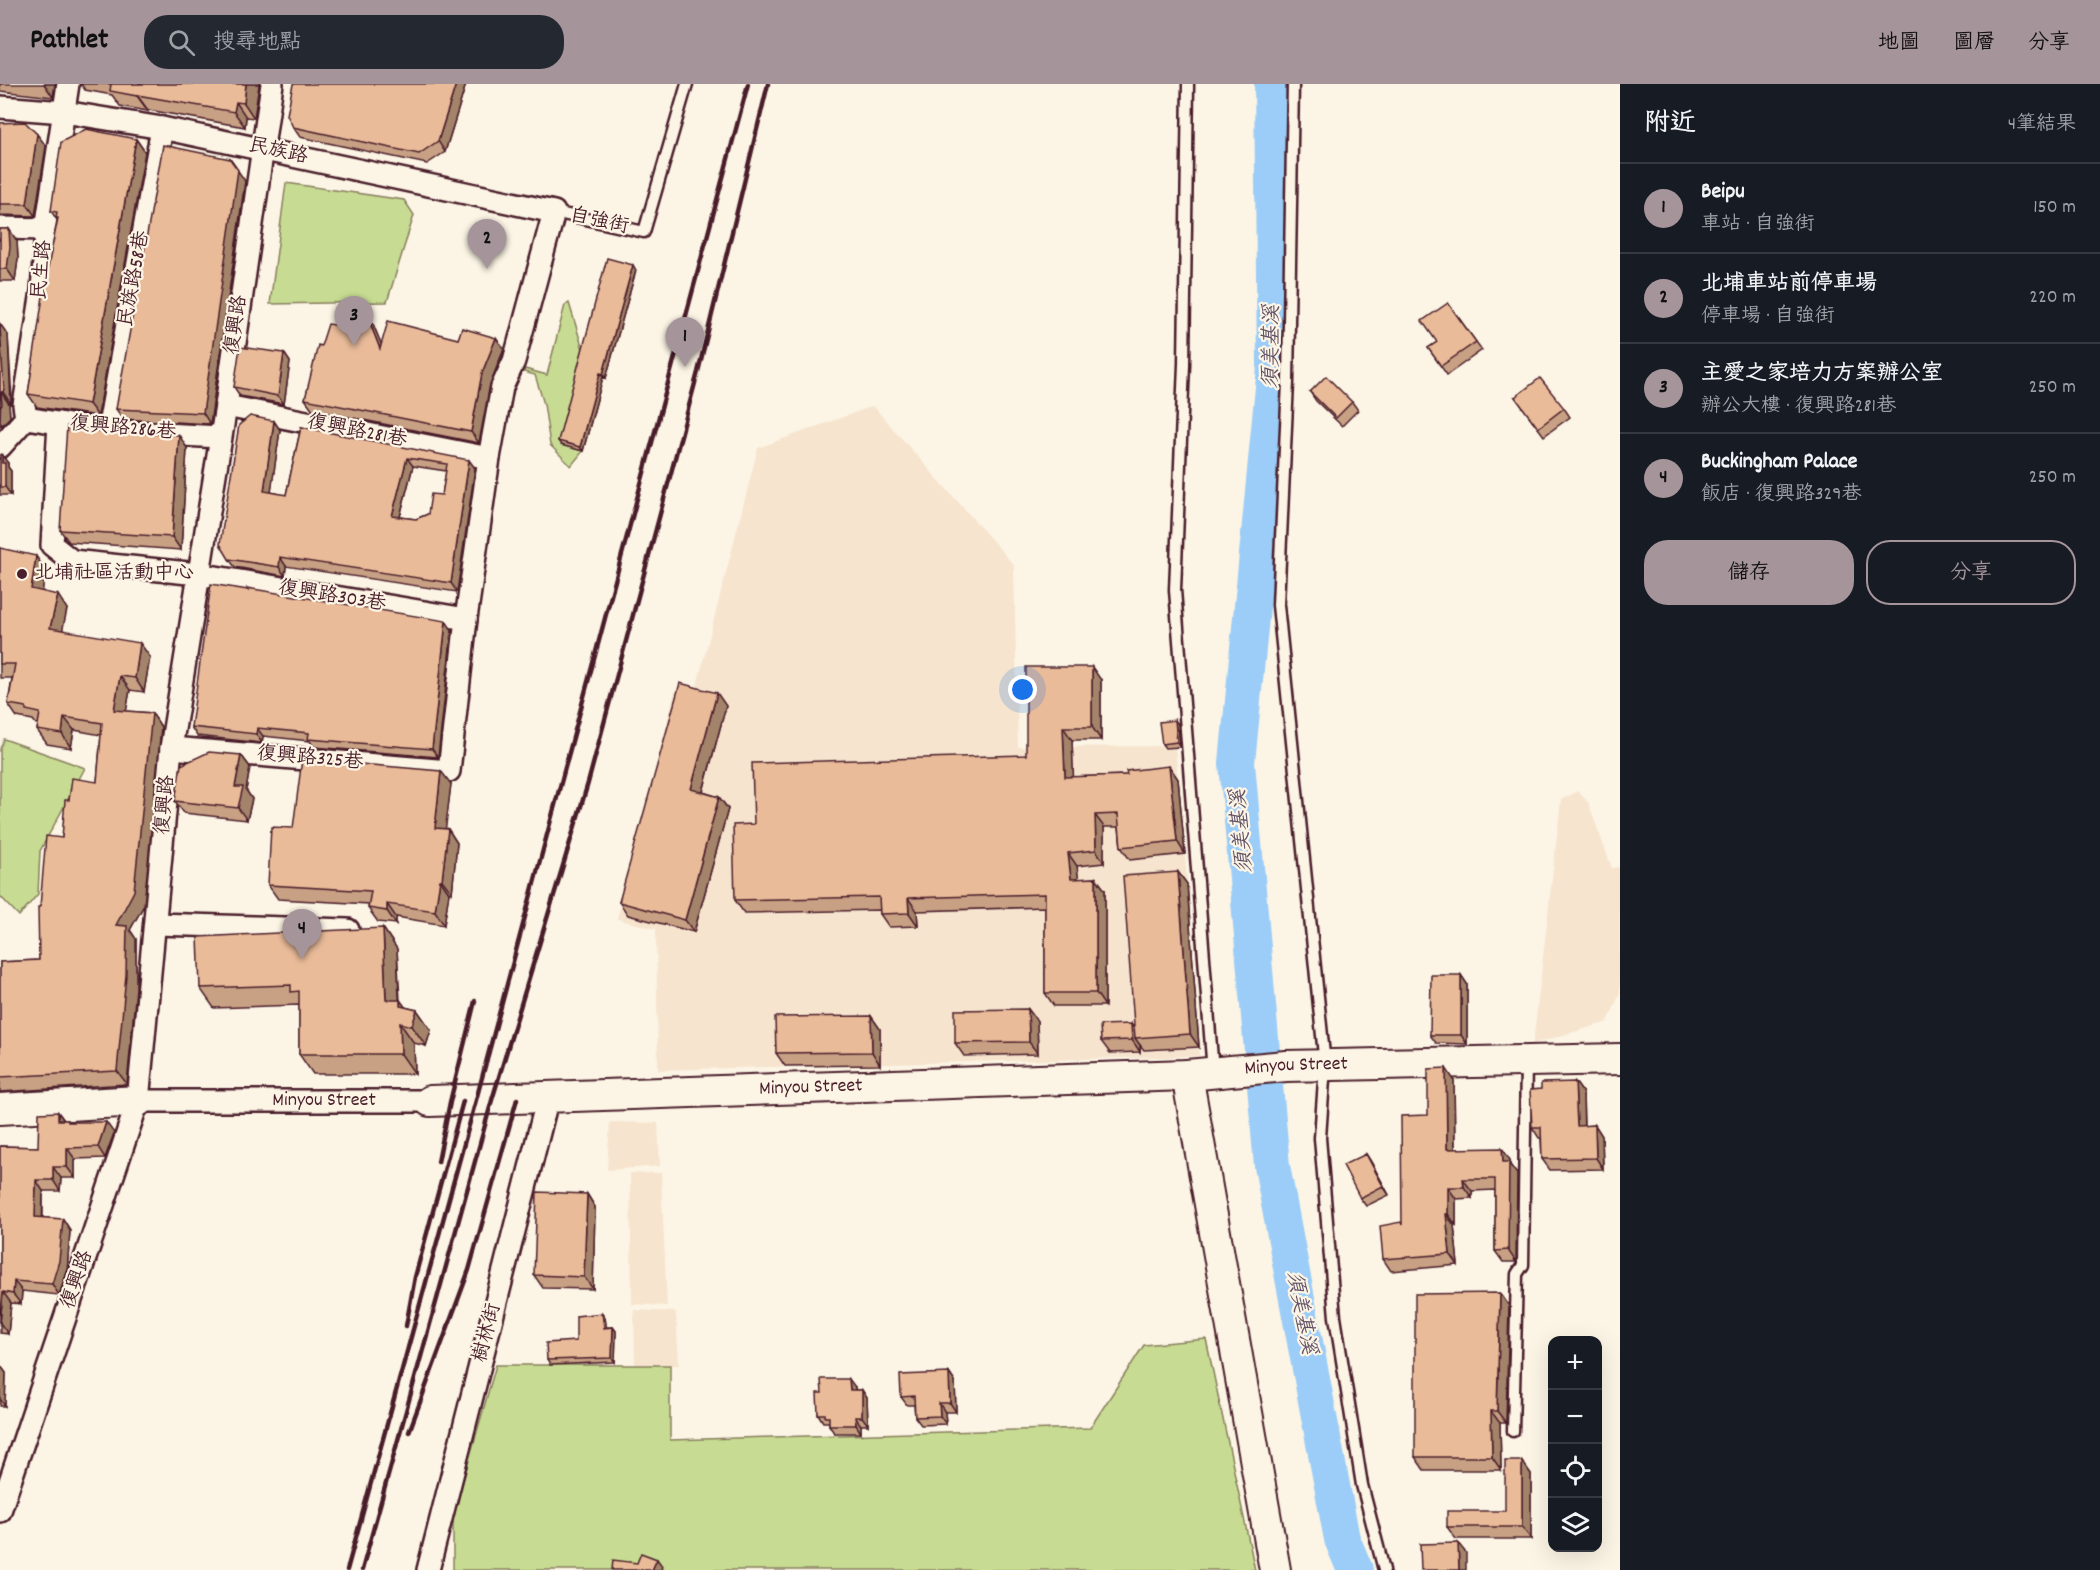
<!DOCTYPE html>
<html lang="zh-TW">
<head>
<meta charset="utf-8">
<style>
  :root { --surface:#171b24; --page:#242831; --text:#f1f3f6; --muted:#9ea1a6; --line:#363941; --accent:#a6949b }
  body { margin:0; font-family:Dekko,"LXGW WenKai TC",sans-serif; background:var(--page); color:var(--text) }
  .controls { position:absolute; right:18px; bottom:18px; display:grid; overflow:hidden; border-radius:12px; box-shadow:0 6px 24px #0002 }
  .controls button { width:54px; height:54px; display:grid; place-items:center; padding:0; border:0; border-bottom:2px solid var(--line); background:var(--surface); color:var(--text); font:30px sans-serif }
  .you { position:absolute; left:1023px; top:606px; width:21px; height:21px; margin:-15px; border:4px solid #fff; border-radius:50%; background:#1a73e8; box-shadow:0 0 0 9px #1a73e833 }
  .badge { display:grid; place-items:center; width:39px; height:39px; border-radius:50%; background:var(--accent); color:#111; font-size:20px; font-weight:700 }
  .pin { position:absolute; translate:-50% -50px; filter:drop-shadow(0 2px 3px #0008) }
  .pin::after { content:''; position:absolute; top:32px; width:21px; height:18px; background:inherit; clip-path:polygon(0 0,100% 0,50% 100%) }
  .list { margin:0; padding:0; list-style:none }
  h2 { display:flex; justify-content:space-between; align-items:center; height:78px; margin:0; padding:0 24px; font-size:26px }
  h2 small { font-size:20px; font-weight:400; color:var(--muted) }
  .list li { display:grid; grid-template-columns:39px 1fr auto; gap:18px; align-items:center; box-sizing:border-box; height:90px; padding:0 24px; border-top:2px solid var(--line) }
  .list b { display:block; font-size:22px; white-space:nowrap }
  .list p { margin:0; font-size:20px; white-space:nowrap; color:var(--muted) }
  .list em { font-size:20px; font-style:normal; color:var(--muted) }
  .actions { display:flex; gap:12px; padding:18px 24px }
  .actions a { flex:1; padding:14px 0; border:2px solid var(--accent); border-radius:24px; text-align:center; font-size:21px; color:var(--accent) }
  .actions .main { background:var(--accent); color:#111 }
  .icon { flex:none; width:33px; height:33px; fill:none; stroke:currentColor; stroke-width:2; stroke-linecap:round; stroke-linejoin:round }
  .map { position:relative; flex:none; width:1620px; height:1486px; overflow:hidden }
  header { display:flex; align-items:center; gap:36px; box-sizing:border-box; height:84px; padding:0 30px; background:var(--accent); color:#111 }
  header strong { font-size:28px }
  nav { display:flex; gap:33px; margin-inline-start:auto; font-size:21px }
  .search { width:420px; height:54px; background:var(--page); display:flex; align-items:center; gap:15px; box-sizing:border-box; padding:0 21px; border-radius:24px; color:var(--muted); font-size:22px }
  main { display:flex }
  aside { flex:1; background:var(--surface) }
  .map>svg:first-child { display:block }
</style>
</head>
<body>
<header>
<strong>Pathlet</strong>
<div class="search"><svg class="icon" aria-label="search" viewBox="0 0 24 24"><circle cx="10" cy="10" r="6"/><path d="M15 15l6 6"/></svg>搜尋地點</div>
<nav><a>地圖</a><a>圖層</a><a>分享</a></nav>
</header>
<main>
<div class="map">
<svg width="1620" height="1486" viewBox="0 0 1620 1486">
  <rect width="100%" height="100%" fill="#fcf5e5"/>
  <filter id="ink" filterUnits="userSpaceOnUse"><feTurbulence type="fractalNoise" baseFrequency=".0167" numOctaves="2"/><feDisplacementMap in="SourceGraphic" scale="12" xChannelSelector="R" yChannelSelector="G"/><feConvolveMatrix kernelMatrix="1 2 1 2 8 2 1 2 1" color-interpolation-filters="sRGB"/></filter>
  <g filter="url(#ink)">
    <path fill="#f6e4ce" d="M873,322L1014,481L1018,663L1175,662L1185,770L1199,972L658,986L656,845L617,835L675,608L694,613L758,364Z
      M1578,707L1588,718L1612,784L1620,783V909L1608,938L1533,960L1561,716Z
      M610,1038L658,1039L660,1082L607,1086Z
      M630,1089H661L667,1222L632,1220Z
      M634,1226L676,1228L679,1281H635Z"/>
    <path fill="#c7dc92" stroke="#887e5e" stroke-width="1.5" d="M286,99L404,116L414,131L387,218L270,220Z
      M569,219L585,272L561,361L583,367L571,382L550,361L544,320L535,291L524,288L525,285L547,291L565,221Z
      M4,655L85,684L40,767L38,810L19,832L0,812V665Z
      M1206,1255L1255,1486H453V1432L496,1281H670V1356L1090,1344L1144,1261Z"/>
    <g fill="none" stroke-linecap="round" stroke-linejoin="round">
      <path stroke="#9bcdf8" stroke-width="36" d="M1272,0L1275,283L1237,679L1272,1082L1342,1455L1355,1486"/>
      <g stroke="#4a1f2b" stroke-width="15">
        <path id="lane" d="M1188,0L1184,280L1175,506L1213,988
          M1293,0L1288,298L1278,521L1325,981L1320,1054L1335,1233L1362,1401L1384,1486
          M554,128L644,148L687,0
          M1513,1347L1517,1190L1523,1181L1526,978"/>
      </g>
      <g stroke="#4a1f2b" stroke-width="26">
        <g id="street">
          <path d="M0,23L64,28L162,44L554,128L514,277L502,303L489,374L466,535L449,687L171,664"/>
          <path d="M0,144L46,145"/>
          <path d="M226,322L489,374"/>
          <path d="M26,334L108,347L220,353"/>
          <path d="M59,339L52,461L72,477L198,490L466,535"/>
          <path d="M108,347L162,44"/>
          <path d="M0,363L26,334L24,321L42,207L46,145L68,0"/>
          <path d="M156,840L348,846"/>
          <path id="s1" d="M138,1017H430"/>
          <path d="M0,1427L138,1017L171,664L226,322L272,0"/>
          <path d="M428,1486L548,1013"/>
        </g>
      </g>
      <g stroke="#4a1f2b" stroke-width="34">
        <g id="secondary">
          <path d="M1187,991L1275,1486"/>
          <path id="s2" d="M430,1017L1187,991L1286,982L1620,975"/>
          <path d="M0,1025L138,1017"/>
        </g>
      </g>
      <use href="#lane" stroke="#fcf5e5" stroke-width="10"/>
      <use href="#street" stroke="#fcf5e5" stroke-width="21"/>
      <use href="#secondary" stroke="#fcf5e5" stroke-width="30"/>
      <path stroke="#4a1f2b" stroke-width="4.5" d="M438,1078L450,1018L475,917
        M406,1242L415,1193L463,1017
        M409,1348L469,1186L517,1015
        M347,1486L476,1016L748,0
        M362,1486L492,1016L588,699L698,288L768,0"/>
    </g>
    <path fill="#c8a184" stroke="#4a1f2b" stroke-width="1.5" fill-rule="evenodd" d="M0,0H55L53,13L0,7Z
      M81,0H258L259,1L254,34L246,33L245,43L148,26V27L120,22L112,11L85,6Z
      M466,0L445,68L427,80L300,53L293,43Z
      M0,39L46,62L35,132L0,131Z
      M136,55L145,68L98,332L37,323L28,310L57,136L51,127Z
      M245,97L210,340L123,335L116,325Z
      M0,145H9L17,157L18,175L15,197H0Z
      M636,186L606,294L603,293L583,367L561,361L558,357Z
      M1448,219L1482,266L1447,291L1428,264L1437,258Z
      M366,229L373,240L381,260L458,255L504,265L490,300L479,359L313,326L305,315L321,262L350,243Z
      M0,240L8,251L12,316L11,320H9L10,333L2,341L0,342Z
      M284,269L290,278L284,320L240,312L234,303Z
      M1310,308L1352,318L1358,326L1342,342L1316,317Z
      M1515,313L1564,324L1570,333L1544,352Z
      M274,337L280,346L271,408L286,411L301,343L475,384L457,508L286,482L285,492L235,483L229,475ZM413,382L446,387L442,411L428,430L416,435L400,433Z
      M187,364L181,466L69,458L60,446Z
      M0,371L8,379V383L11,387V411H0Z
      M0,464L45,486L42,508L67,525L62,546L150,573L144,608L130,606L126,627L152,629L161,643L144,821L130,846L136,855V904L127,1000L0,1008V878L39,876L40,823L62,754L69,716L97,698L101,651L74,646L71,664L47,660L37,646L38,640H36L33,636L17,633L8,620L12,594H0Z
      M452,546L438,673L314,663L310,657L263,652L262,659L197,652L191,643Z
      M1101,596V656H1072L1073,693L1127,691L1169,682L1178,695L1185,770L1130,776L1121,763L1119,743H1104V779L1077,782L1078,795L1096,794L1105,806V922H1054L1045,909V823L917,827L918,842L889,843L880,830V826L744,829L735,816L754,740L1026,671Z
      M726,622L703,708L719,713L728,725L694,848L628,831L619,818Z
      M1178,640L1180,663L1165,664L1162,660Z
      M241,671L250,683L246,706L252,715L247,736L184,729L175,717Z
      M451,700L445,745H448L457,759L452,809H449L444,841L396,833V840L378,838L368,824L369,820L278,815L268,801L293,744Z
      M1178,788L1187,800L1199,963L1144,966L1140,961V968L1110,969L1101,957L1131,940L1135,945Z
      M383,844L397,865L400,916L405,923L417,926L431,946L426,962L414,959L415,990H313L299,970V921L214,924L200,904Z
      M1461,891L1467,900V960L1436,959L1430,951Z
      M1028,925L1037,937L1038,970L964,972L955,959Z
      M871,932L880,945V981L785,982L776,969Z
      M1454,996L1455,1065L1510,1076V1081L1517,1090L1516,1178H1503L1495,1167V1106L1472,1107V1114L1456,1115V1141H1454L1458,1181L1391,1187L1383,1175L1402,1140L1428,1031Z
      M1575,998L1583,1009L1584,1042L1595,1041L1602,1052L1603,1085L1550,1086L1542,1075L1541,1054H1539L1532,1043L1541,1005Z
      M58,1028L64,1036H68L69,1038L114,1049L105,1074L75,1075V1094H61L60,1107H43V1134L63,1135L70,1146L67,1188L59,1211L22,1207L21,1220L11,1219L8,1250L0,1249V1062L38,1063Z
      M1366,1070L1371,1078L1389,1111L1366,1122L1360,1114Z
      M587,1110L595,1123L593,1205L543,1204L534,1191Z
      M1500,1209L1509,1222L1506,1339H1500L1501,1386H1424L1415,1373Z
      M602,1229L605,1233L606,1243H613L616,1247L615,1278L550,1281L547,1276L576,1257Z
      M0,1281L6,1289L5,1322H0Z
      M949,1289L955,1298L956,1328H945L946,1340L921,1341L915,1333L914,1321H907L901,1313Z
      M855,1303V1306H862L867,1314L868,1341H861V1349H834L829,1341V1338H823L818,1330L822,1309Z
      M1522,1377L1531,1390V1455H1456L1447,1443L1505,1427Z"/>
    <path fill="#a3836b" stroke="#4a1f2b" stroke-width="1.5" d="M44,0H55L53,13Z
      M246,0H258L259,1L254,34L244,19Z
      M456,0H466L445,68L438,57Z
      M137,11L148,26V27L137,12Z
      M236,18L246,33L245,43L234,28Z
      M37,50L46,62L35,132L27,120Z
      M136,55L145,68L98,332L89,320Z
      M230,75L245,97L210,340L203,329Z
      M9,145L17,157L18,175L15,197L7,185Z
      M633,181L636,186L606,294L603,290Z
      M366,229L373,240L388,276L380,265Z
      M0,240L8,251L11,320L3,308Z
      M496,254L504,265L490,300L479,359L471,348L482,289Z
      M284,269L290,278L284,320L278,312Z
      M600,289L603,293L583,367L580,363Z
      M1,308L9,320L10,333L2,341L0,338Z
      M274,337L280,346L270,415L264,407Z
      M179,351L187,364L181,466L172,453Z
      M2,371L8,379V383L11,387V411L5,403L2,379Z
      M407,374L413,382L398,440L392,432Z
      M469,376L475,384L457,508L451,499Z
      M36,472L45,486L41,519L31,505Z
      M280,473L286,482L285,492L279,483Z
      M58,511L67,525L60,558L50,544Z
      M446,537L452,546L438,673L432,665Z
      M140,559L150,573L144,608L135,594Z
      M1092,583L1101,596V656L1092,643Z
      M120,592L130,606L124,640L114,626Z
      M717,609L726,622L700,718L691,705Z
      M152,629L161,643L144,821L130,846L136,855V904L127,1000L117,987L116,841Z
      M64,633L74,646L71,664L62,650Z
      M1175,636L1178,640L1180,663L1177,658Z
      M1063,643L1072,656L1074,706L1065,693Z
      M257,644L263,652L262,659L256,650Z
      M241,671L250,683L246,706L252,715L247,736L238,724L235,703Z
      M1169,682L1178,695L1185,770L1177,757Z
      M441,687L451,700L444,757L435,744Z
      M719,713L728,725L694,848L685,836Z
      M1095,731L1104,743V779L1096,766Z
      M448,745L457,759L452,809L442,796Z
      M1068,769L1077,782L1080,808L1071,795Z
      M1178,788L1187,800L1199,963L1190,950Z
      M1096,794L1105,806V922L1096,909Z
      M440,796L449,809L444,841L435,827Z
      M908,814L917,827L918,842L909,829Z
      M387,820L396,833V840L387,827Z
      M383,844L397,865L400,936L386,916Z
      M1461,891L1467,900V960L1461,951Z
      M400,916L414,935L417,926L431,946L426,962L412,942L400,922Z
      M1028,925L1037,937L1038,970L1029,958Z
      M871,932L880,945V981L872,968Z
      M400,939L414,959L415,990L401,970Z
      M1131,940L1140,953L1135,954L1140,961V968L1132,956Z
      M1446,984L1454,996L1455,1076L1447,1065Z
      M1575,998L1583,1009L1584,1053L1577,1042Z
      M58,1028L65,1038L58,1036Z
      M106,1038L114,1049L105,1074L98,1063Z
      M1595,1041L1602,1052L1603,1085L1596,1074Z
      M67,1064L75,1075V1094L67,1083Z
      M1502,1064L1510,1076V1081L1517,1090L1516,1178L1508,1166Z
      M1366,1070L1371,1078L1389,1111L1383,1102Z
      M53,1083L61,1094L60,1107L53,1096Z
      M1463,1095L1472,1107V1114L1464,1103Z
      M36,1096L43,1107L42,1144L35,1133Z
      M1448,1103L1456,1115V1141L1448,1130Z
      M587,1110L595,1123L593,1205L584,1193Z
      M1446,1130L1454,1141L1458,1181L1450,1170Z
      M63,1135L70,1146L67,1188L59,1211L52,1200Z
      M14,1197L22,1207L21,1220L13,1210Z
      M3,1208L11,1219L8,1250L0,1239Z
      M1500,1209L1509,1222L1506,1339L1497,1327Z
      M602,1229L605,1233L607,1248L604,1244Z
      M613,1243L616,1247L615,1278L612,1274Z
      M0,1281L6,1289L5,1322L0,1315Z
      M949,1289L955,1298L956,1328L950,1319Z
      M849,1295L855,1303V1314L850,1306Z
      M862,1306L867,1314L868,1341L862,1333Z
      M939,1319L945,1328L946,1340L940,1332Z
      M1491,1327L1500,1339L1501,1386L1492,1373Z
      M855,1333L861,1341V1349L856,1341Z
      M1522,1377L1531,1390V1455L1522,1443Z
      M1458,1459L1466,1469V1486H1459Z
      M657,1475L662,1482L661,1486H652Z"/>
    <path fill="#e9bb99" stroke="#4a1f2b" stroke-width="1.5" fill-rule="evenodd" d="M111,0H246L244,19L236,18L234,28L137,11V12L110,7Z
      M293,0H456L438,57L419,70L293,43L287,31Z
      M25,38L37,50L27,120H0V39Z
      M86,45L136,55L89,320L28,310L46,193L58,134H56L57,128L51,127L61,58Z
      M163,61L230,75L238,86L203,329L116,325Z
      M0,145H9L10,163L7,185H0Z
      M607,174L633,181L603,290L600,289L580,363L558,357Z
      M1448,219L1476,258L1441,282L1428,264L1437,258L1422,237Z
      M366,229L380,265L388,237L458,255L462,244L496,254L482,289L471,348L305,315L318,261L321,262L328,240L350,243L351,232Z
      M0,248L4,305L3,308H1L2,321L0,323Z
      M240,263L284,269L278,312L234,303Z
      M1326,292L1352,318L1336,334L1310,308Z
      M1540,294L1564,324L1538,344L1515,313Z
      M250,332L274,337L264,407L286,411L301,343L469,376L451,499L280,473L279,483L229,475L220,460L239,341ZM407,374L447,380L442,411L431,410L428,430L416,435L392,432Z
      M67,342L98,347L179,351L172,453L60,446Z
      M0,371H2V379H5V403H0Z
      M0,464L36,472L31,505L58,511L50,544L140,559L135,594L120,592L114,626L152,629L134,807L116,841L127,842L126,891L117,987L0,993V878L39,876L38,823H40L46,752L62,754L65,716H69L72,694L97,698L102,639L64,633L62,650L37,646L40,629L26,626V623L8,620L15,580H0Z
      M211,500L248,506L247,504L446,537L432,665L308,655L309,649L257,644L256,650L191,643Z
      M1026,583H1092V643H1063L1065,693L1127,691L1126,687L1169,682L1177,757L1121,763L1118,730L1095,731L1096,766L1068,769L1071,795L1096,794V909H1045V810L908,814L909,829L880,830L879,813L735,816L733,741L754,740L752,679L1026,671Z
      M680,599L717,609L691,705L719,713L685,836L619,818Z
      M1175,636L1177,658L1162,660L1159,638Z
      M209,668L241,671L235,703H243L238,724L175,717L181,681Z
      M302,675L441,687L435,744L448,745L442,796H440L435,827L387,820V827L368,824L371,807L268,801L271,743L293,744Z
      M1178,788L1190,950L1135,954L1123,792Z
      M383,844L386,916H400V922L417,926L412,942L400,939L401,970H299V907L291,908V901L200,904L198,853Z
      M1431,891H1461V951H1430Z
      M1028,925L1029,958L955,959V926Z
      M871,932L872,968L776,969L775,933Z
      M1131,940L1132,956L1101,957L1100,941Z
      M1446,984L1447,1065L1502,1064L1503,1078H1509L1508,1166L1495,1167V1095H1463L1464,1103H1448V1130H1446L1450,1170L1383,1175L1380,1142L1401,1138L1402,1141L1401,1032L1428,1031V985Z
      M1575,998L1577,1042L1595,1041L1596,1074L1542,1075L1541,1043H1532L1530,1006L1541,1005V999Z
      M58,1028V1036H68V1038H106L98,1063L67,1064V1083H53V1096H36L35,1133L63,1135L59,1177L52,1200L14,1197L13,1210L3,1208L0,1239V1062L38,1063L39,1029Z
      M1366,1070L1383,1102L1360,1114L1343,1081Z
      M537,1108L587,1110L584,1193L534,1191Z
      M1500,1209L1497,1327H1491L1492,1373H1415V1210Z
      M602,1229L604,1244L613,1243L612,1274L547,1276L546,1259L576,1257V1232Z
      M949,1289L950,1319H939L940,1332L915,1333L914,1312L901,1313L900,1291Z
      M821,1295H849L850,1306H862V1333H855L856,1341H829V1333H825V1330H818L817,1309H822Z
      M1505,1377H1522V1443H1447V1427H1505Z
      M1458,1459L1459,1486H1421L1420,1460Z
      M641,1469L657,1475L652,1486H612L613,1476L637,1479Z"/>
  </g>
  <circle fill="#4a1f2b" stroke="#fcf5e5" stroke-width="2" cx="22" cy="490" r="6"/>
  <g text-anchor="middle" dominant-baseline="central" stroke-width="4.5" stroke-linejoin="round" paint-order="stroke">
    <g font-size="20" fill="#4a1f2b" stroke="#fcf5e5">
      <text transform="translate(278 68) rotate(12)">民族路</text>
      <text transform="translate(599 138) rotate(12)">自強街</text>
      <text transform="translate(43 186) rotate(-85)">民生路</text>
      <text transform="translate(135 195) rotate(-80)">民族路58巷</text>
      <text transform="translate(237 241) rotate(-82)">復興路</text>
      <text transform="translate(123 345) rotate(5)">復興路286巷</text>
      <text transform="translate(357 348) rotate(11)">復興路281巷</text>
      <text transform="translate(332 513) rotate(9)">復興路303巷</text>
      <text transform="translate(310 675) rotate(5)">復興路325巷</text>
      <text transform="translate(166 721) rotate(-85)">復興路</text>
      <text stroke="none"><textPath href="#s2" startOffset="867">Minyou Street</textPath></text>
      <text stroke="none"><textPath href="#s2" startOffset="381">Minyou Street</textPath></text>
      <text stroke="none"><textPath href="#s1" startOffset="186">Minyou Street</textPath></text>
      <text transform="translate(78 1196) rotate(-71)">復興路</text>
      <text transform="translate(488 1249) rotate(-76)">樹林街</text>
    </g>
    <g font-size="20" fill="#4a1f2b" stroke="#fcf5e5" text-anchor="start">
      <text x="34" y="490">北埔社區活動中心</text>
    </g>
    <g font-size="21" font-style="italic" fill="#625368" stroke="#fcf5e5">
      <text transform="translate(1273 263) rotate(-89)">須美基溪</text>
      <text transform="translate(1243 747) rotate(-95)">須美基溪</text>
      <text transform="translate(1300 1229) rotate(79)">須美基溪</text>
    </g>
  </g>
</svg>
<div class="controls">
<button>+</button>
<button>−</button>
<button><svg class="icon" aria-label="locate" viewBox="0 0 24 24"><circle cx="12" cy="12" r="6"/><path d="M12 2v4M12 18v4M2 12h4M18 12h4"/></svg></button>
<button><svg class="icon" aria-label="layers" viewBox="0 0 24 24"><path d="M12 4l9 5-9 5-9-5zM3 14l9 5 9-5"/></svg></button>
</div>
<div class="you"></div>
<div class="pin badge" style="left:685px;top:283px">1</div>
<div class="pin badge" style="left:487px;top:185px">2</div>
<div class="pin badge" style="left:354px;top:262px">3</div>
<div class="pin badge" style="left:302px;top:875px">4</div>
</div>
<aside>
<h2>附近<small>4筆結果</small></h2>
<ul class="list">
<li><span class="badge">1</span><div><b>Beipu</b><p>車站 · 自強街</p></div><em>150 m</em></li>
<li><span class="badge">2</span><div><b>北埔車站前停車場</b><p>停車場 · 自強街</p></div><em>220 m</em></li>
<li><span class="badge">3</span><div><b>主愛之家培力方案辦公室</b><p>辦公大樓 · 復興路281巷</p></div><em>250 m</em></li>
<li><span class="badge">4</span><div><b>Buckingham Palace</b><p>飯店 · 復興路329巷</p></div><em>250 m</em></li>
</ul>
<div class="actions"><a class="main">儲存</a><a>分享</a></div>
</aside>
</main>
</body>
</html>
